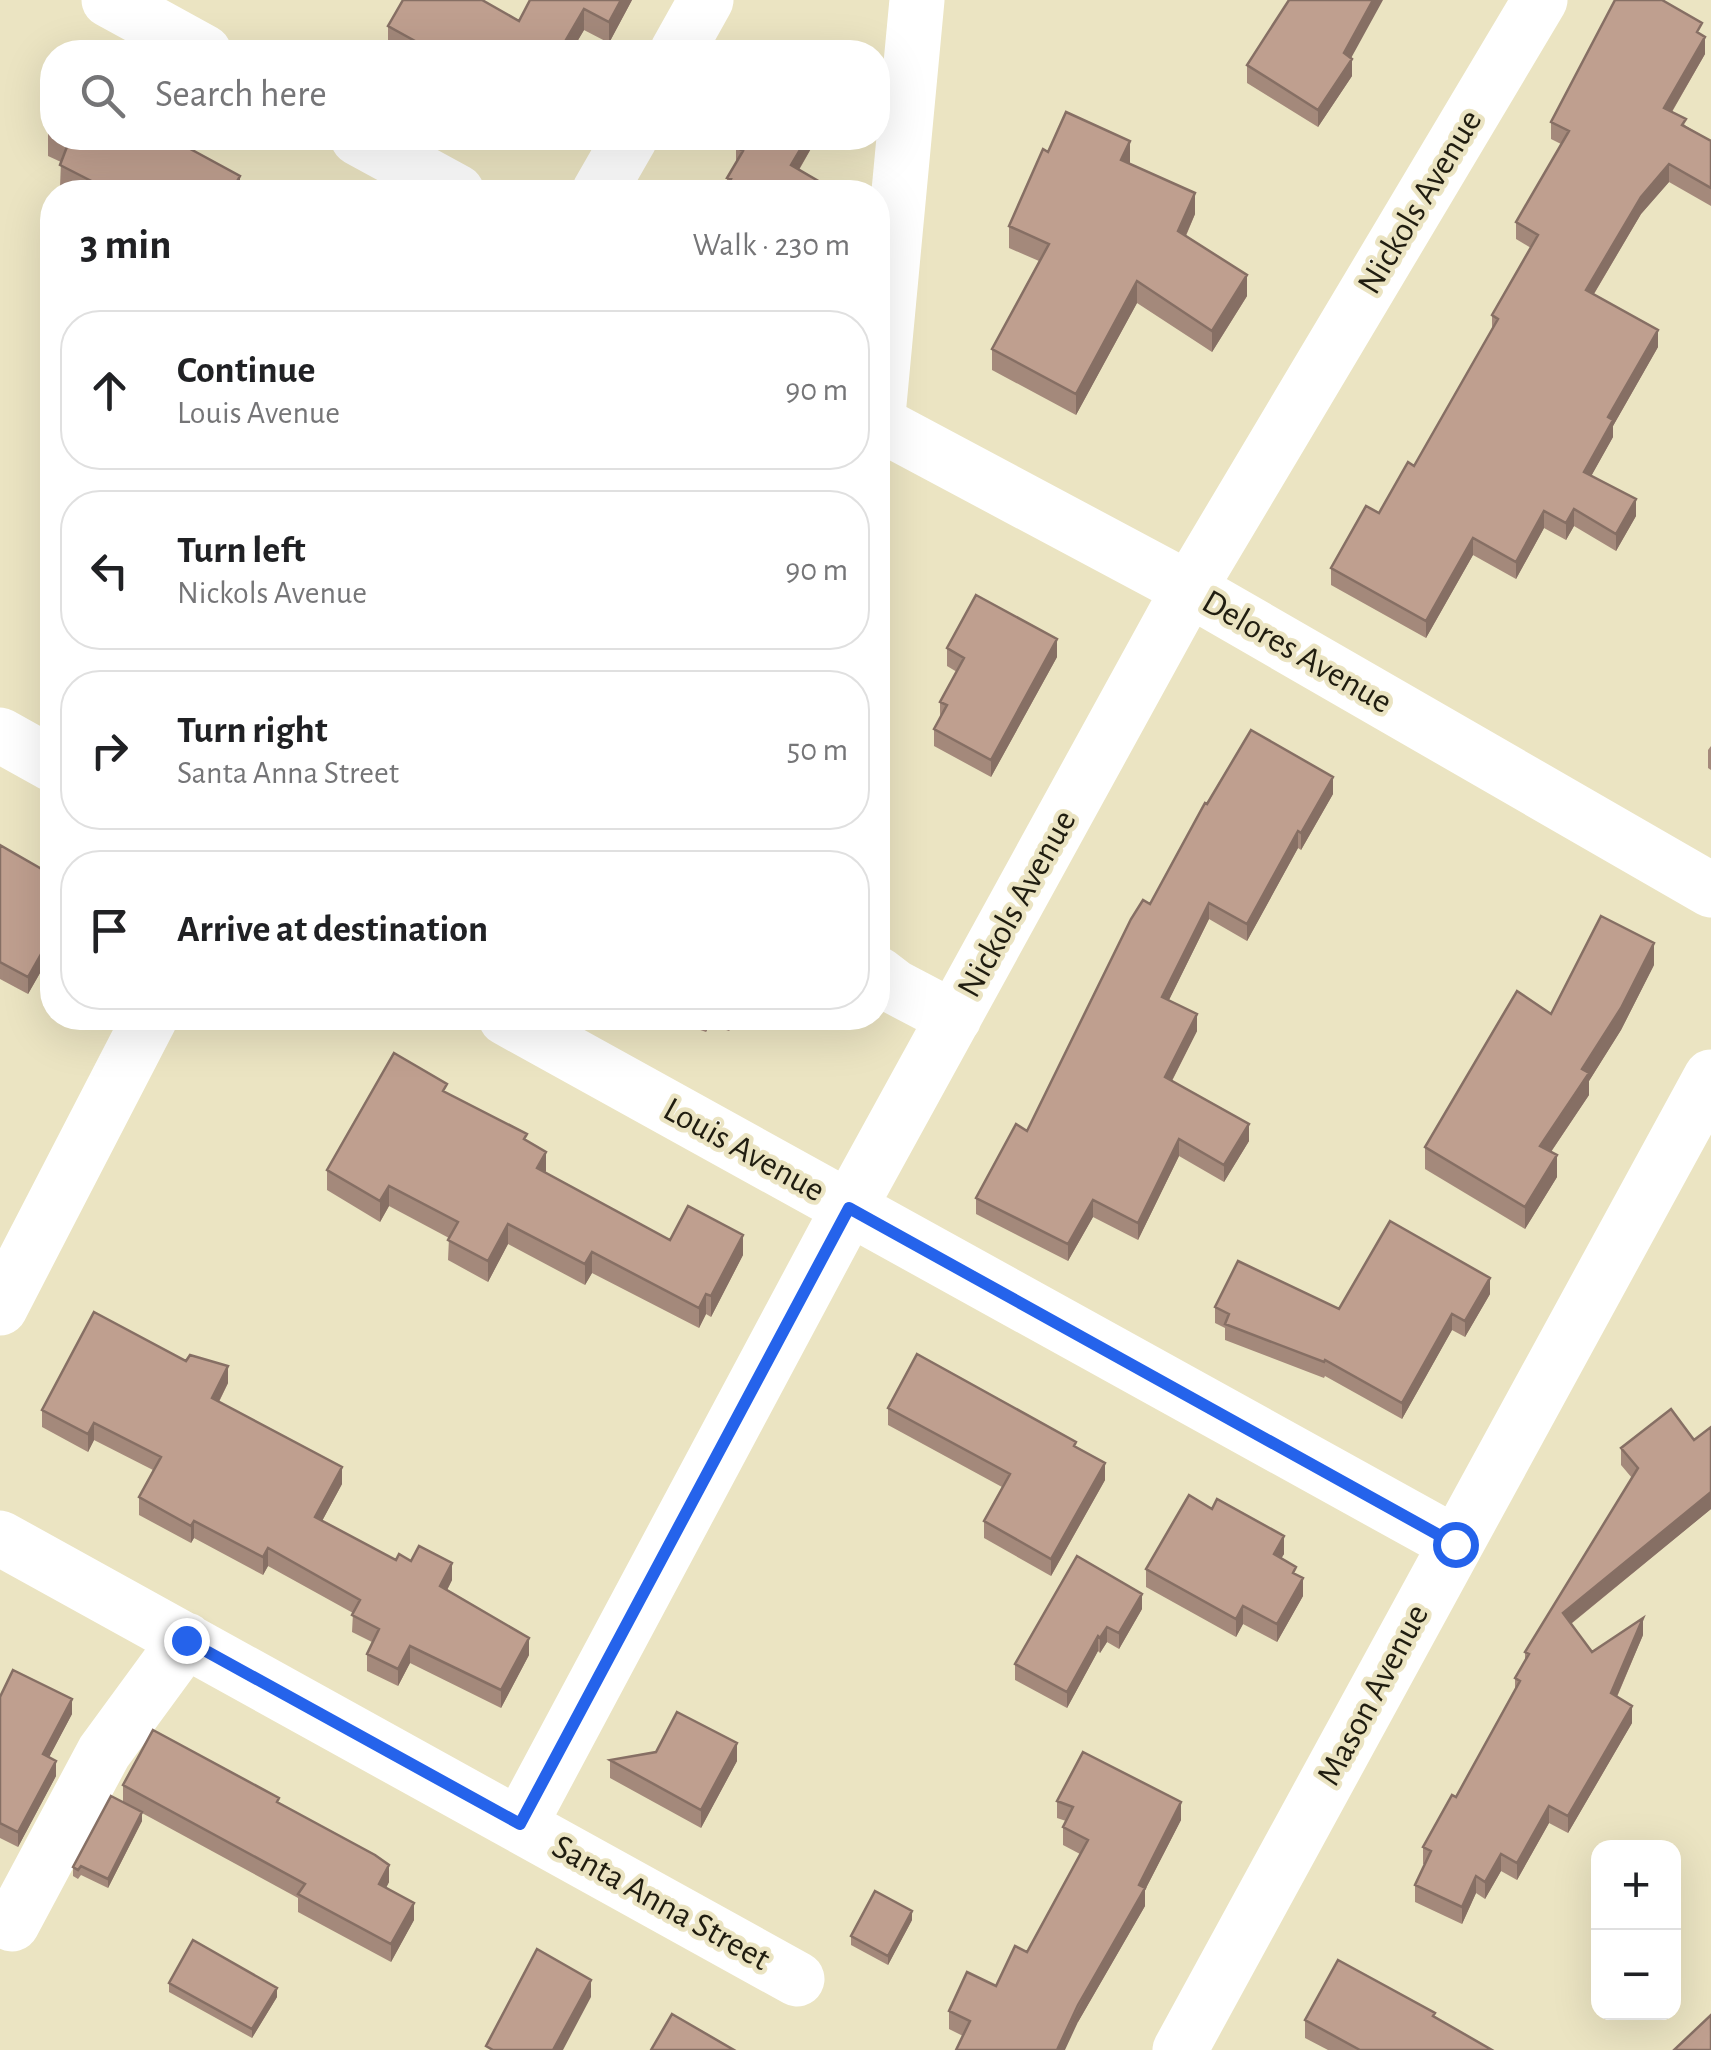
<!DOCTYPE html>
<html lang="en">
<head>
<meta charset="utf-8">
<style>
  :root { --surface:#fff; --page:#f2f2f2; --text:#202124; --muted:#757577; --line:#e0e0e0 }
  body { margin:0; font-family:"Alegreya Sans",sans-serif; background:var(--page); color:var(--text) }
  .controls { position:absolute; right:30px; bottom:30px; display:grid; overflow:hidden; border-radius:20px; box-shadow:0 10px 40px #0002 }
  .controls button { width:90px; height:90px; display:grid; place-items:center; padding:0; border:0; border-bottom:2px solid var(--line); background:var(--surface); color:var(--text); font:50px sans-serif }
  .stop { position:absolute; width:30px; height:30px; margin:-22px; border:8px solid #2563eb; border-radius:50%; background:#fff }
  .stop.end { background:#2563eb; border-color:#fff; box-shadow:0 2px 10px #0008 }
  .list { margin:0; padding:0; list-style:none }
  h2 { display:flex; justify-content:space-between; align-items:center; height:130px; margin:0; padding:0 40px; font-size:42px }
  h2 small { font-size:32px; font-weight:400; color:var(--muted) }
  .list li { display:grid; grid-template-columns:65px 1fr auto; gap:30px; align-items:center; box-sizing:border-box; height:160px; margin:0 20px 20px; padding:0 20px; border:2px solid var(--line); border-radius:40px }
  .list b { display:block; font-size:38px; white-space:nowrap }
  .list p { margin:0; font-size:32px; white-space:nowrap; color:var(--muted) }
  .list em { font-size:32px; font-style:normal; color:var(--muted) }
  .icon { flex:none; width:55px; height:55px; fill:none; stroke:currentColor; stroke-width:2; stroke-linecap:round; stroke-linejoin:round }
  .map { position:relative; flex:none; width:1711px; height:2050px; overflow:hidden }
  .search { position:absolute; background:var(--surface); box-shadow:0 10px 40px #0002; left:40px; top:40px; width:850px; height:110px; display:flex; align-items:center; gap:25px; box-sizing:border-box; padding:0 35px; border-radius:40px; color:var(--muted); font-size:38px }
  .panel { position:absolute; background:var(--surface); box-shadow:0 10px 40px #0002; left:40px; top:180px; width:850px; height:850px; border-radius:40px }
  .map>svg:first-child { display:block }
</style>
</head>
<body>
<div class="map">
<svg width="1711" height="2050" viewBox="0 0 1711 2050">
  <rect width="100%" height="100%" fill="#ebe4c2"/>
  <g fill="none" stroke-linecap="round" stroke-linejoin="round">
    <path stroke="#fff" stroke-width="55" d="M109,0L204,52
      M677,52L706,0
      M358,138L457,192
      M599,192L630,138
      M878,415L917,0
      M878,423L1189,589L1711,890
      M0,735L52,764
      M878,974L895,987L954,1018
      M506,1018L1455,1543
      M0,1308L150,1018
      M0,1538L797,1979
      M520,1824L849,1208L1189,589L1540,0
      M12,1924L104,1752L186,1640
      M1180,2050L1711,1077"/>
  </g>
  <path fill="#a4897b" d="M632,0L609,43L584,30L571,52H399L388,46V26L519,21Z
    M1702,35L1705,54L1672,112L1686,126L1711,141V206L1669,182L1641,214L1594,294L1658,347L1613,426V437L1591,476L1636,516L1616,551L1574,526L1566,540L1544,528L1516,579L1473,555L1426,638L1331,585V568L1379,513L1414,466L1492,329V315L1531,248L1516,239V222L1561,144L1551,139V122Z
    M1351,58L1352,76L1318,127L1247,83V65Z
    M52,125V138H170L240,192H70L60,187L61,162L48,156V134Z
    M817,138L799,170L820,192L727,186V178L736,163V147Z
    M1048,152L1129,163L1195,214L1186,236L1247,296L1212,352L1137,303L1076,415L992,370V349L1039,261L1009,248V226Z
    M947,648L1057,657L991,777L934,746V729L940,717V702L957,672L947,666Z
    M1711,746V770L1708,768V750Z
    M1333,794L1301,850L1298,848L1247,941L1209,919L1169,1000L1197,1031L1172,1081L1249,1141L1224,1182L1179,1156L1138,1240L1093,1217L1068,1261L976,1214V1198L1027,1131L1150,904L1207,804Z
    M0,845L52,875V962L48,959L28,994L0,979Z
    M1654,965L1621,1030L1589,1081V1095L1551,1152L1557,1177L1525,1229L1425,1169V1147L1551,1014Z
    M667,1018H734L729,1031L709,1024L706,1032Z
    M447,1093L527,1141L546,1173L670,1240L743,1255L711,1317L706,1314L699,1328L592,1273L585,1285L508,1244L488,1282L448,1260L449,1238L389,1206L380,1222L327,1190V1170Z
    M1490,1294L1465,1337L1452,1330L1402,1419L1325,1376L1324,1378L1225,1340V1328L1215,1323V1307L1339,1309Z
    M228,1383L219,1402L342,1484L322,1521L396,1560L452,1580L447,1590L529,1655L501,1708L410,1663L398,1686L367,1671V1654L372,1642L352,1632L353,1613L268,1566L263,1575L194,1538L191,1543L139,1515V1497L153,1470L94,1440L88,1452L42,1427V1410Z
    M888,1408L1076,1447L1105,1480L1051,1576L984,1538V1521L1002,1487L888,1425Z
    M1711,1427V1509L1571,1624L1592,1652L1643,1635L1617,1697L1632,1723L1568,1833L1549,1823L1517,1880L1501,1871L1485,1899L1476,1893L1462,1924L1415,1902V1885L1425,1864H1423V1847L1456,1797L1515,1690V1678L1525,1662V1652L1632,1478L1621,1465V1448L1694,1440Z
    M1284,1554L1281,1558L1296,1575L1303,1596L1277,1642L1243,1624L1236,1637L1146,1587V1569Z
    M1142,1609L1119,1649L1107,1642L1100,1653L1098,1651L1067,1708L1015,1680V1664Z
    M0,1697L72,1714L49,1757L56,1776L18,1847L0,1838Z
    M656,1752L737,1761L701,1828L610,1778V1760Z
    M123,1785L279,1803L389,1882L386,1888L414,1920L391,1962L298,1912V1898L142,1813V1821L108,1888L81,1875L78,1879L73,1876V1867L123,1802Z
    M1057,1801L1181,1820L1145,1890V1906L1078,2022L963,2036L949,2029V2011L996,1986L1027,1952L1080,1854L1063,1845V1827L1066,1821L1057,1818Z
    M912,1920L888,1965L851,1945V1936Z
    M169,1983L277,1997L252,2038L169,1992Z
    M1435,2017L1492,2050H1328L1305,2038V2020Z"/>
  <path fill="#866f64" d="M621,0H632L609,43V22Z
    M1373,0H1383L1344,71V53Z
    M584,9V30L571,52H559Z
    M1705,37V54L1664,125V108Z
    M1352,59V76L1318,127V110Z
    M807,138H817L791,183V165Z
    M1130,141V163L1121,181V160Z
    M1669,164V182L1641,214L1586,307V290L1641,197Z
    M240,176V192H231Z
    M1195,193V214L1178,253V231Z
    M1247,275V296L1212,352V331Z
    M1137,281V303L1076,415V394Z
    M1658,330V347L1613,426V437L1584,489V472L1608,417Z
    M1636,499V516L1616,551V534Z
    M1574,509V526L1566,540V523Z
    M1544,511V528L1516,579V562Z
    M1473,538V555L1426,638V621Z
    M1057,639V657L991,777V760Z
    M1333,777V794L1301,850V833Z
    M1298,831V848L1247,941V924Z
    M1209,903V919L1162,1014V997Z
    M48,942V959L28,994V977Z
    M1654,943V965L1621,1030L1589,1081V1095L1540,1168V1146Z
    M1197,1014V1031L1165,1094V1077Z
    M706,1018H709V1024L706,1032Z
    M729,1018H734L729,1031Z
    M1249,1124V1141L1224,1182V1165Z
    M1179,1139V1156L1138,1240V1223Z
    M546,1152V1172L537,1168Z
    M1557,1155V1177L1525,1229V1207Z
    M389,1186V1206L380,1222V1201Z
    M1093,1200V1217L1068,1261V1244Z
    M508,1224V1244L488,1282V1261Z
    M743,1235V1255L711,1317V1296Z
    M592,1252V1273L585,1285V1264Z
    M1490,1278V1294L1465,1337V1321Z
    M706,1294V1314L699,1328V1308Z
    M1452,1314V1330L1402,1419V1403Z
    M228,1366V1383L212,1415V1398Z
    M94,1423V1440L88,1452V1434Z
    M1105,1463V1480L1051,1576V1559Z
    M342,1467V1484L315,1534V1517Z
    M1711,1492V1509L1563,1630V1613Z
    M194,1521V1538L191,1543V1526Z
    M1284,1536V1554L1274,1571V1554Z
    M268,1548V1566L263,1575V1557Z
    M452,1563V1580L440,1604V1586Z
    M1303,1578V1596L1277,1642V1624Z
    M1142,1594V1609L1119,1649V1633Z
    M1243,1606V1624L1236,1637V1619Z
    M1643,1618V1635L1611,1710V1693Z
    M1107,1627V1642L1100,1653V1638Z
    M1098,1636V1651L1067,1708V1692Z
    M529,1638V1655L501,1708V1690Z
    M410,1646V1663L398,1686V1669Z
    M72,1699V1714L43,1769V1754Z
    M1632,1706V1723L1568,1833V1816Z
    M737,1743V1761L701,1828V1810Z
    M56,1761V1776L18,1847V1832Z
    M1181,1802V1820L1145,1890V1906L1078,2022L1065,2050H1057Z
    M1549,1806V1823L1517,1880V1863Z
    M142,1812V1821L108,1888V1879Z
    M1501,1854V1871L1485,1899V1882Z
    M389,1865V1882L379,1901V1884Z
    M1476,1876V1893L1462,1924V1907Z
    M414,1903V1920L391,1962V1944Z
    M912,1911V1920L888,1965V1956Z
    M591,1980V1997L563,2050H553Z
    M277,1988V1997L252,2038V2029Z"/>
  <path fill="#bf9f8f" stroke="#866f64" stroke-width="2.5" d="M403,0H482L519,21L530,0H621L609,22L584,9L559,52H435L388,26Z
    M1289,0H1373L1344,53L1352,59L1318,110L1247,65Z
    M1615,0H1662L1702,23L1697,32L1705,37L1664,108L1686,119L1682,125L1711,141V188L1669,164L1641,197L1586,290L1658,330L1608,417L1613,420L1584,472L1636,499L1616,534L1574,509L1566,523L1544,511L1516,562L1473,538L1426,621L1331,568L1366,506L1379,513L1408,462L1414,466L1498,319L1492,315L1538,235L1516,222L1569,131L1551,122Z
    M1066,112L1130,141L1121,160L1195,193L1178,231L1247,275L1212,331L1137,281L1076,394L992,349L1049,244L1009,226L1043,149L1048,152Z
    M56,138H170L240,176L231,192H113L60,165L68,144Z
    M741,138H807L791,165L820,182L814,192H724L731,179L727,178L743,151L736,147Z
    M976,595L1057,639L991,760L934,729L947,705L940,702L964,658L947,648Z
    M1251,730L1333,777L1301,833L1298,831L1247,924L1209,903L1162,997L1197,1014L1165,1077L1249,1124L1224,1165L1179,1139L1138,1223L1093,1200L1068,1244L976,1198L1016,1124L1027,1131L1131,919L1143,900L1150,904L1205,803L1207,804Z
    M0,845L52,875V944L48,942L28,977L0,962Z
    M1601,916L1654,943L1621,1008L1582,1069L1589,1073L1540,1146L1557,1155L1525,1207L1425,1147L1517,991L1551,1014Z
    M394,1053L447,1084L443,1091L527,1134L524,1139L546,1152L537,1168L670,1240L688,1206L743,1235L711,1296L706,1294L699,1308L592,1252L585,1264L508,1224L488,1261L448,1240L458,1222L389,1186L380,1201L327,1170Z
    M1390,1221L1490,1278L1465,1321L1452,1314L1402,1403L1325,1360L1324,1362L1225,1324L1229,1314L1215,1307L1238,1261L1339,1309Z
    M94,1312L186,1361L190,1355L228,1366L212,1398L342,1467L315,1517L396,1560L399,1554L411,1561L419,1546L452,1563L440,1586L529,1638L501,1690L410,1646L398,1669L367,1654L379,1629L352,1615L360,1600L268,1548L263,1557L194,1521L191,1526L139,1497L161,1457L94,1423L88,1434L42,1410Z
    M917,1354L1076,1442L1074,1446L1105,1463L1051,1559L984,1521L1010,1474L888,1408Z
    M1671,1409L1694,1440L1711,1427V1492L1563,1613L1592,1652L1643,1618L1611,1693L1632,1706L1568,1816L1549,1806L1517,1863L1501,1854L1485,1882L1476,1876L1462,1907L1415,1885L1431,1851L1423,1847L1452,1795L1456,1797L1520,1681L1515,1678L1529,1654L1525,1652L1638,1468L1621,1448Z
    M1189,1495L1212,1509L1217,1499L1284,1536L1274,1554L1296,1567L1293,1573L1303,1578L1277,1624L1243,1606L1236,1619L1146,1569Z
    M1077,1556L1142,1594L1119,1633L1107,1627L1100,1638L1098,1636L1067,1692L1015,1664Z
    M13,1670L72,1699L43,1754L56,1761L18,1832L0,1823V1697Z
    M677,1712L737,1743L701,1810L610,1760L656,1752Z
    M153,1730L279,1798L277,1802L375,1855L389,1865L379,1884L414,1903L391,1944L298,1894L305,1884L123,1785Z
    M1083,1752L1181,1802L1139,1885L1145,1888L1078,2005L1057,2050H956L970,2021L949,2011L967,1972L996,1986L1015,1946L1027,1952L1088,1840L1063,1827L1073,1807L1057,1801Z
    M111,1796L142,1812L108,1879L81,1866L78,1870L73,1867Z
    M875,1891L912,1911L888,1956L851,1936Z
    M193,1940L277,1988L252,2029L169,1983Z
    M537,1949L591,1980L553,2050H493L486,2046Z
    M1338,1960L1435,2013L1433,2016L1492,2050H1360L1305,2020Z
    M672,2014L734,2050H651Z
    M1711,2015V2050H1674Z"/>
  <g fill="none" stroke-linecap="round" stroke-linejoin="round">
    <path stroke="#2563eb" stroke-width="12" d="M186,1640L520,1824L849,1208L1455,1544"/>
  </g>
  <g text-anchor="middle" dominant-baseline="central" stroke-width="9" stroke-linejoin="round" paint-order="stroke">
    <g font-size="35" fill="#201d10" stroke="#ebe4c2">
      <text transform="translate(1420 202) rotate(-59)">Nickols Avenue</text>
      <text transform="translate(1297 652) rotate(30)">Delores Avenue</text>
      <text transform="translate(1017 904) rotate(-61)">Nickols Avenue</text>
      <text transform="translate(744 1150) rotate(29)">Louis Avenue</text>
      <text transform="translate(1373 1695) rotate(-62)">Mason Avenue</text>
      <text transform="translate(661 1903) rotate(29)">Santa Anna Street</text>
    </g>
  </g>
</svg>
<div class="controls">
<button>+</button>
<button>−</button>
</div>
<div class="stop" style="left:1455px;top:1544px"></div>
<div class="stop end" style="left:186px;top:1640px"></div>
<div class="search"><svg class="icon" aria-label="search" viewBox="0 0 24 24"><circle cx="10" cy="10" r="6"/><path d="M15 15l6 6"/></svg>Search here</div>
<section class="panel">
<h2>3 min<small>Walk · 230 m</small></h2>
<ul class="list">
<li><svg class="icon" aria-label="ahead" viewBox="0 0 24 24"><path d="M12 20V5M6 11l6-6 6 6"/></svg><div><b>Continue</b><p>Louis Avenue</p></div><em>90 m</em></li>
<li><svg class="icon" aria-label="left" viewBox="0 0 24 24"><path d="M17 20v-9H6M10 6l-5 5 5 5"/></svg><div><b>Turn left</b><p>Nickols Avenue</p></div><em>90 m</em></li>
<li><svg class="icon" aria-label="right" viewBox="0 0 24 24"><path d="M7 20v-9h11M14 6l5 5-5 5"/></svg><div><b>Turn right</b><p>Santa Anna Street</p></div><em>50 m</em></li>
<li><svg class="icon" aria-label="arrive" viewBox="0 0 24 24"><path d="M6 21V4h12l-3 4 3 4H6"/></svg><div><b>Arrive at destination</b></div></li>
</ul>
</section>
</div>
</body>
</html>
